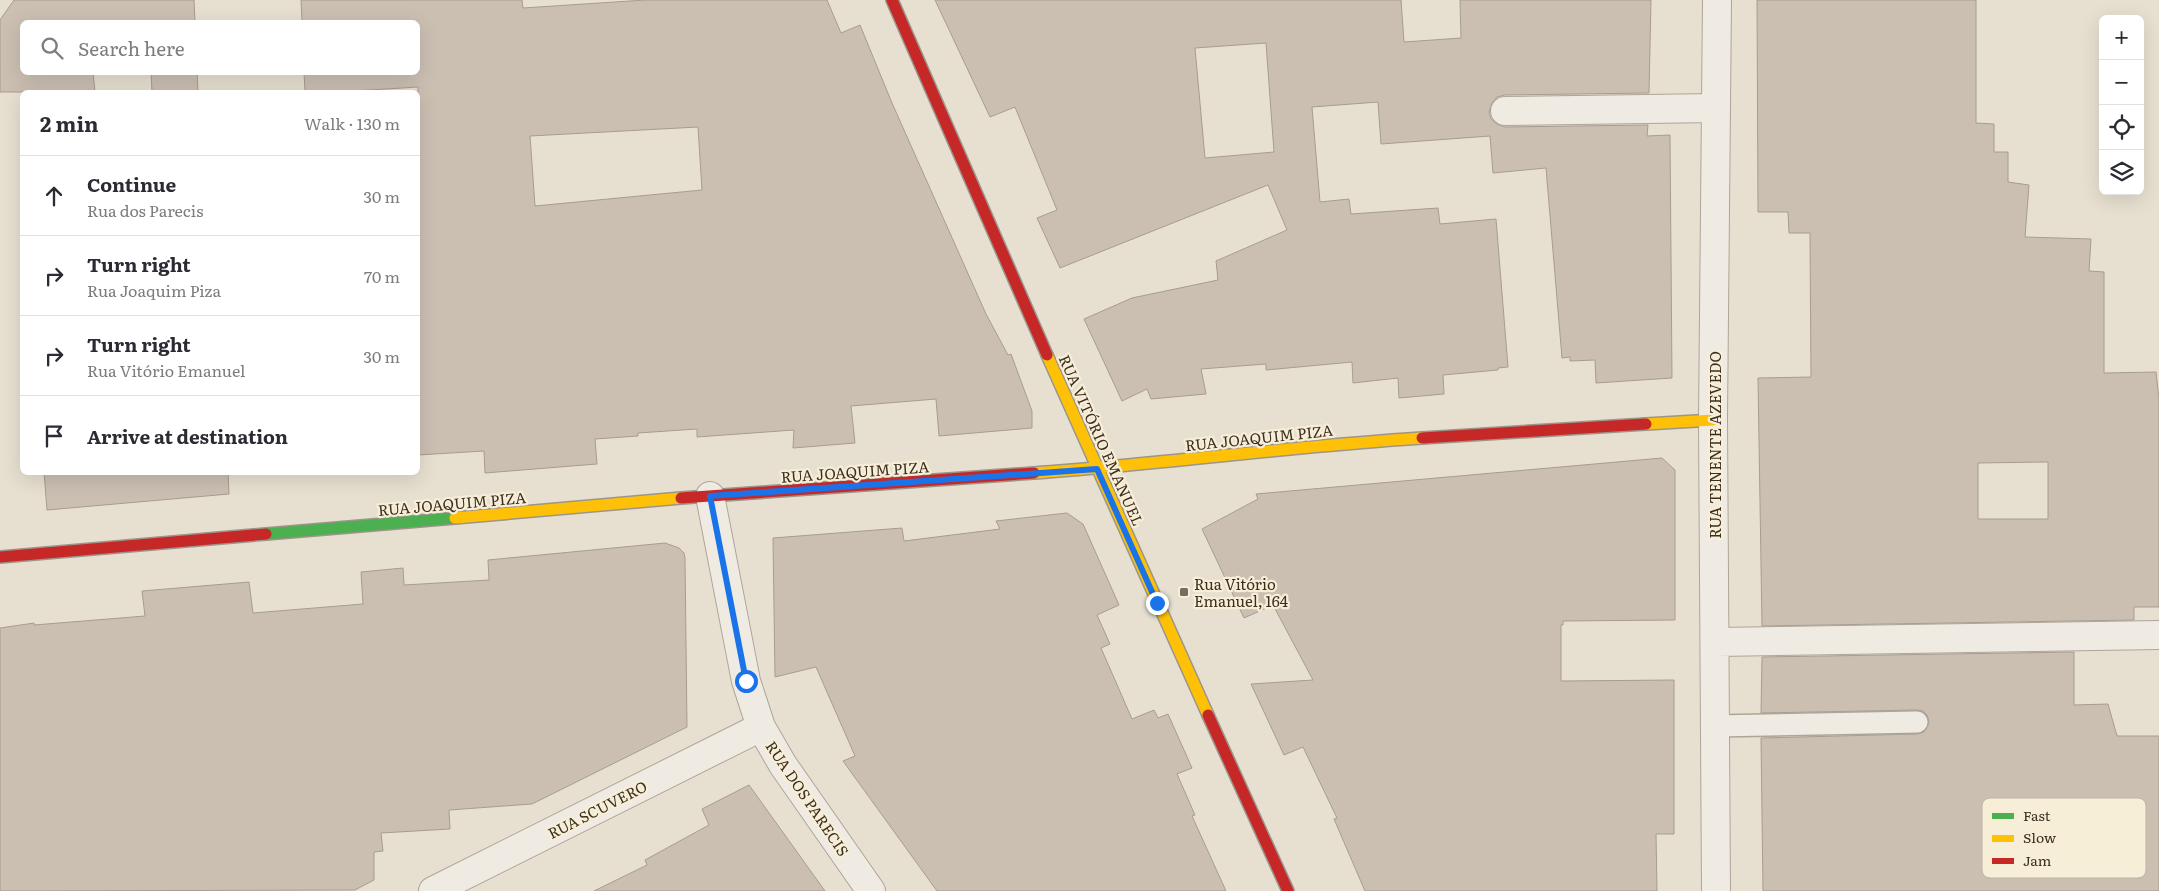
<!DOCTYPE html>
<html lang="en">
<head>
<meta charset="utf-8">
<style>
  :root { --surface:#fff; --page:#f2f2f3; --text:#2b2b33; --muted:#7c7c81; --line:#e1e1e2 }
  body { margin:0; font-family:Literata,serif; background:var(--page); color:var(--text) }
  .controls { position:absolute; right:15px; top:15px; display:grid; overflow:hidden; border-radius:8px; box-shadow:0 5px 20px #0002 }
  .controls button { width:45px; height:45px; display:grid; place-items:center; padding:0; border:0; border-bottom:1px solid var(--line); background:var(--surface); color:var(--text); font:25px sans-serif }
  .stop { position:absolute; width:15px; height:15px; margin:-11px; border:4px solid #1a73e8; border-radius:50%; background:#fff }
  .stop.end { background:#1a73e8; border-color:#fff; box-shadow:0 1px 5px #0008 }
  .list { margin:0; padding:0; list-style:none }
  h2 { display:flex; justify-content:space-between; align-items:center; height:65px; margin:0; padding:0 20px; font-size:21px }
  h2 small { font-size:16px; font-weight:400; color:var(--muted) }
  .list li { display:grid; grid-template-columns:32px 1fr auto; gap:15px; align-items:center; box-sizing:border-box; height:80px; padding:0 20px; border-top:1px solid var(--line) }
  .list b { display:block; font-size:19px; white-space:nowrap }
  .list p { margin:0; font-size:16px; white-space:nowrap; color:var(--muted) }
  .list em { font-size:16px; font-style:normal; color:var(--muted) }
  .icon { flex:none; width:28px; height:28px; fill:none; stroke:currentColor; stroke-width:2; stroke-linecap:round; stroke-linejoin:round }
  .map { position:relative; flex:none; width:2159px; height:891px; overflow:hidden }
  .search { position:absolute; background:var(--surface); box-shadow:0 5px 20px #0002; left:20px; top:20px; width:400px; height:55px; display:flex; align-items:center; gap:12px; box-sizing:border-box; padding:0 18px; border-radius:8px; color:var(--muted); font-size:19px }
  .panel { position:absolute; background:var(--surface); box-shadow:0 5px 20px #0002; left:20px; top:90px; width:400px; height:385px; border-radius:8px }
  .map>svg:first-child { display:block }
</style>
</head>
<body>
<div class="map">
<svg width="2159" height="891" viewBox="0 0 2159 891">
  <rect width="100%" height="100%" fill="#e7e0d1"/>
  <path fill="#cbbfb2" stroke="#a89c90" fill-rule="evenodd" d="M14,0H194L195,22H22V72H93L95,92H0V20Z
    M301,0H522L523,8L645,0H827L841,33L860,25L892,103L986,314L1008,355L1011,354L1032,411V428L939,436L936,399L851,406L855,443L793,448L794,430L697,437V429L638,433V436L595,439L597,464L485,473L484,451L418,455V87L354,91V92H305L304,72H418V22H302ZM698,127L702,190L535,206L530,136Z
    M935,0H1401L1404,42L1461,38L1460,0H1651L1649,93L1505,95L1497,97L1492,103L1489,112L1491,119L1497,124L1505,127L1648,125L1647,136L1670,135L1672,378L1596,383L1595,360L1570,361V357L1562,358L1546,168L1493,173L1490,136L1381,144L1378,102L1312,107L1320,202L1349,199L1351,214L1438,208L1440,224L1496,219L1508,367L1498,368V370L1443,375L1444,394L1399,398L1398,378L1353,383L1352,362L1266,370V364L1201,369L1206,394L1151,399L1147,389L1122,401L1084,319L1132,298L1218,280L1216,261L1287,230L1268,185L1060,268L1037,218L1057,210L1015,107L990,117ZM1266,43L1274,152L1205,158L1195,48Z
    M1757,0H1976V123L1994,124V152H2008V182L2029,185L2025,237L2091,239L2089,271L2104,272V373L2156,372L2159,399V607H2134V620L1762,626L1758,378L1811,377L1810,233H1789L1788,212H1758ZM2048,462V519H1978V463Z
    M151,72H197L198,92H152Z
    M1662,458L1675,470V620L1563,621V625H1561V681L1674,680V834H1656L1657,891H1365L1334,819L1337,818L1303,747L1284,755L1251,684L1313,680L1273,605L1244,618L1202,529L1258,499L1256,494Z
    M44,472H228L229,494L47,510Z
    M1067,513L1083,524L1119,605L1097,615L1110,644L1101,648L1132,719L1154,710L1158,718L1168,714L1192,768L1177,774L1195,815L1192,816L1226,891H937L843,761L855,756L816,667L775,677L773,538L902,528L904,541L1000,529L996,521Z
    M665,543L679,548L684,553L685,558L687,727L532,804L449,810L450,829L381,833L383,851L374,852V880L355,890L0,891V628L34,623V625L145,616L142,591L249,582L253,613L363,604L361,572L403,568L404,585L489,580L488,560Z
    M2074,652V705L2108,704L2117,736H2159V891H1763L1761,738L1917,734L1924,732L1929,722L1927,715L1923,711L1917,710L1761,713L1762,657Z
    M749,785L825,891H594L647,865L645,860L709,825L702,809Z"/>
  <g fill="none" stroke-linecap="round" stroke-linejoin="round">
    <g stroke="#ada599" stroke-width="24">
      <path id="lane" d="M1715,726L1917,722"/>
    </g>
    <g stroke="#ada599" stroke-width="30">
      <path id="street" d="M1505,111L1716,108
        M710,496L746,681L761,727L783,765L871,891
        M1716,642L2159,635
        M433,891L761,727
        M1716,891L1713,420L1717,0"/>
    </g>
    <g stroke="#9c958a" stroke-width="14">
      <path id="fast" d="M266,534L455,518"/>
    </g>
    <g stroke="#9c958a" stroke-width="14">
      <path id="slow" d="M1047,355L1208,715
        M1646,424L1713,420
        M1034,473C1164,464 1293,446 1422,438
        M455,518L681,498"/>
    </g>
    <g stroke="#9c958a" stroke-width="14">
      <path id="jam" d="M892,0L1047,355
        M1422,438L1646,424
        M681,498L1034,473
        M0,557L266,534
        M1208,715L1288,891"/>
    </g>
    <use href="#lane" stroke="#efebe3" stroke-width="21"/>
    <use href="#street" stroke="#efebe3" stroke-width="28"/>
    <use href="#fast" stroke="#4caf50" stroke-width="11"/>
    <use href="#slow" stroke="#ffc107" stroke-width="11"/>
    <use href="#jam" stroke="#c62828" stroke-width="11"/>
  </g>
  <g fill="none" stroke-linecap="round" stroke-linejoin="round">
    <path stroke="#1a73e8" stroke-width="6" d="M746,681L710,496L1097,469L1157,603"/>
  </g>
  <rect fill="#786c5e" stroke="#f7eed8" stroke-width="2" x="1179" y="587" width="10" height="10" rx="2.5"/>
  <g text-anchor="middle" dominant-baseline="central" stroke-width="4.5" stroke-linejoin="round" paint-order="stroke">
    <g font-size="15" fill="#3d2e20" stroke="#f7eed8">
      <text transform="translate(1259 437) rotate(-6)">RUA JOAQUIM PIZA</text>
      <text transform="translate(1102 440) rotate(66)">RUA VITÓRIO EMANUEL</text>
      <text transform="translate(1714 445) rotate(-90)">RUA TENENTE AZEVEDO</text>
      <text transform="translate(855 471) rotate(-4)">RUA JOAQUIM PIZA</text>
      <text transform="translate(452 503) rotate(-5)">RUA JOAQUIM PIZA</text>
      <text transform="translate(808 798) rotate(56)">RUA DOS PARECIS</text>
      <text transform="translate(597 809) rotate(-27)">RUA SCUVERO</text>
    </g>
    <g font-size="15" fill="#3d2e20" stroke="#f7eed8" text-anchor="start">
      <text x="1194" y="583">Rua Vitório<tspan x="1194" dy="17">Emanuel, 164</tspan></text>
    </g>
  </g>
  <rect x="1982" y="798" width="164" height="80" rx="8" fill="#f7eed8" stroke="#bfb4a1" stroke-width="1"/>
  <rect x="1992" y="813" width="22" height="6" fill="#4caf50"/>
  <rect x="1992" y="835" width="22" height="7" fill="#ffc107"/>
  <rect x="1992" y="858" width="22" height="6" fill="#c62828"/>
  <g font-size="14" fill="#3d2e20">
    <text x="2023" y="821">Fast</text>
    <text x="2023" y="843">Slow</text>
    <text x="2023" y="866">Jam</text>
  </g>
</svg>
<div class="controls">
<button>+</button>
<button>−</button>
<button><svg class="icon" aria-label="locate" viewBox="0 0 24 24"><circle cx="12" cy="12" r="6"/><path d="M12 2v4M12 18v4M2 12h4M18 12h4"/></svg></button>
<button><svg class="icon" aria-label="layers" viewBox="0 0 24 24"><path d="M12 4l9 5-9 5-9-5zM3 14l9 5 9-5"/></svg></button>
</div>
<div class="stop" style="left:746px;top:681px"></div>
<div class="stop end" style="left:1157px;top:603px"></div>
<div class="search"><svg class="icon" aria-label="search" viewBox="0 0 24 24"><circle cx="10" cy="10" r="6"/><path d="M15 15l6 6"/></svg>Search here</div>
<section class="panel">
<h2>2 min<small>Walk · 130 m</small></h2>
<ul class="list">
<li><svg class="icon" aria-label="ahead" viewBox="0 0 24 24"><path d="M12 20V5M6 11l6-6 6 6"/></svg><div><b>Continue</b><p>Rua dos Parecis</p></div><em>30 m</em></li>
<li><svg class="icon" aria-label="right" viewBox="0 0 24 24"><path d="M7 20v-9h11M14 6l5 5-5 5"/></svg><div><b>Turn right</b><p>Rua Joaquim Piza</p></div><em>70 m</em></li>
<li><svg class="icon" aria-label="right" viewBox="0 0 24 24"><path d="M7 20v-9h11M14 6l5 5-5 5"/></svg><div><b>Turn right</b><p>Rua Vitório Emanuel</p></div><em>30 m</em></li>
<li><svg class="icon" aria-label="arrive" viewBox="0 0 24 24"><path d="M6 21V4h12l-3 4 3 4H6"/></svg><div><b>Arrive at destination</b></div></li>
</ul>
</section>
</div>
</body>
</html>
